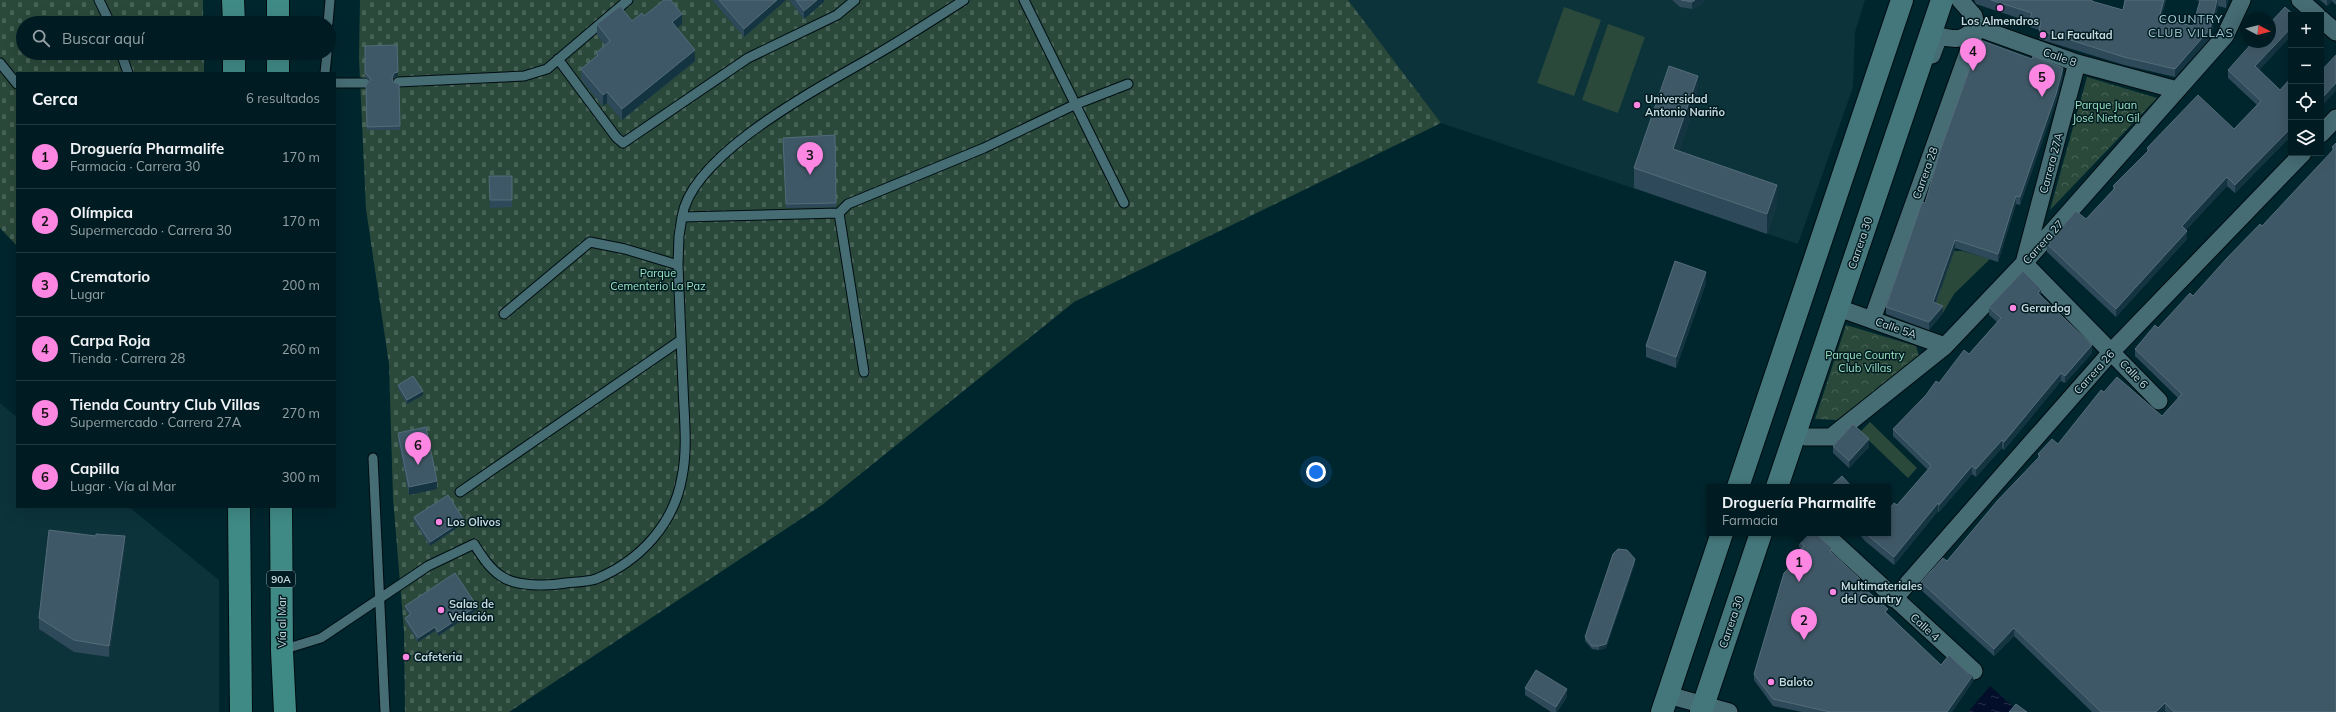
<!DOCTYPE html>
<html lang="es">
<head>
<meta charset="utf-8">
<style>
  :root { --surface:#001c22; --page:#0a252a; --text:#f1f3f6; --muted:#95a1a5; --line:#223a40; --accent:#fd86e2 }
  body { margin:0; font-family:Mulish,sans-serif; background:var(--page); color:var(--text) }
  .controls { position:absolute; right:12px; top:12px; display:grid; overflow:hidden; border-radius:0px; box-shadow:0 4px 16px #0002 }
  .controls button { width:36px; height:36px; display:grid; place-items:center; padding:0; border:0; border-bottom:1px solid var(--line); background:var(--surface); color:var(--text); font:20px sans-serif }
  .compass { position:absolute; left:2240px; top:12px; width:36px; height:36px; border-radius:50%; background:var(--surface); box-shadow:0 4px 16px #0002; rotate:97deg }
  .you { position:absolute; left:1316px; top:472px; width:14px; height:14px; margin:-10px; border:3px solid #fff; border-radius:50%; background:#1a73e8; box-shadow:0 0 0 6px #1a73e833 }
  .badge { display:grid; place-items:center; width:26px; height:26px; border-radius:50%; background:var(--accent); color:#111; font-size:13px; font-weight:700 }
  .pin { position:absolute; translate:-50% -33px; filter:drop-shadow(0 1px 2px #0008) }
  .pin::after { content:''; position:absolute; top:21px; width:14px; height:12px; background:inherit; clip-path:polygon(0 0,100% 0,50% 100%) }
  .popup { position:absolute; left:1707px; top:484px; width:184px; height:52px; box-sizing:border-box; display:grid; place-content:center; border-radius:0px; background:var(--surface); filter:drop-shadow(0 1px 3px #0005); font-size:13px; white-space:nowrap; color:var(--muted) }
  .popup b { font-size:15px; color:var(--text) }
  .popup::after { content:''; position:absolute; left:50%; top:100%; margin-left:-8px; border:8px solid transparent; border-top-color:var(--surface) }
  .list { margin:0; padding:0; list-style:none }
  h2 { display:flex; justify-content:space-between; align-items:center; height:52px; margin:0; padding:0 16px; font-size:17px }
  h2 small { font-size:13px; font-weight:400; color:var(--muted) }
  .list li { display:grid; grid-template-columns:26px 1fr auto; gap:12px; align-items:center; box-sizing:border-box; height:64px; padding:0 16px; border-top:1px solid var(--line) }
  .list b { display:block; font-size:15px; white-space:nowrap }
  .list p { margin:0; font-size:13px; white-space:nowrap; color:var(--muted) }
  .list em { font-size:13px; font-style:normal; color:var(--muted) }
  .icon { flex:none; width:22px; height:22px; fill:none; stroke:currentColor; stroke-width:2; stroke-linecap:round; stroke-linejoin:round }
  .map { position:relative; flex:none; width:2336px; height:712px; overflow:hidden }
  .search { position:absolute; background:var(--surface); box-shadow:0 4px 16px #0002; left:16px; top:16px; width:320px; height:44px; display:flex; align-items:center; gap:10px; box-sizing:border-box; padding:0 14px; border-radius:22px; color:var(--muted); font-size:15px }
  .panel { position:absolute; background:var(--surface); box-shadow:0 4px 16px #0002; left:16px; top:72px; width:320px; height:436px; border-radius:0px }
  .map>svg:first-child { display:block }
</style>
</head>
<body>
<div class="map">
<svg width="2336" height="712" viewBox="0 0 2336 712">
  <defs>
    <pattern id="cemetery-stones" width="16" height="16" patternUnits="userSpaceOnUse"><rect width="16" height="16" fill="#2a493b"/><path d="M2 7V4a2 2 0 0 1 4 0v3zM10 15v-3a2 2 0 0 1 4 0v3z" fill="#476357"/></pattern>
    <pattern id="park-crowns" width="20" height="18" patternUnits="userSpaceOnUse"><rect width="20" height="18" fill="#2a493b"/><path d="M2 6a3 3 0 1 1 6 0M12 15a3 3 0 1 1 6 0" fill="none" stroke="#476357"/></pattern>
    <pattern id="water-ripples" width="26" height="14" patternUnits="userSpaceOnUse"><rect width="26" height="14" fill="#030f2a"/><path d="M2 4q2-2 4 0t4 0M15 11q2-2 4 0t4 0" fill="none" stroke="#263148"/></pattern>
  </defs>
  <rect width="100%" height="100%" fill="#00262d"/>
  <path fill="#0c333a" d="M1348,0H1865L1855,32L1853,87L1798,244L1441,123Z
    M0,403L17,417V507H129L219,580V712H0Z"/>
  <path fill="#2a493b" d="M1564,7L1601,20L1574,96L1537,83Z
    M1608,24L1645,37L1618,113L1582,100Z
    M1954,251H1963L1990,259L1954,294L1943,313L1901,275L1941,289Z
    M1870,422L1917,468L1908,478L1860,432Z"/>
  <path fill="url(#cemetery-stones)" d="M0,0H203V23H23V53H204V73H17V246L0,228Z
    M360,0H1348L1441,123L1074,302L822,505L509,712H405L404,631L393,498L389,364L366,209L359,58Z"/>
  <path fill="url(#park-crowns)" d="M2087,77L2157,98L2050,210Z
    M1846,325L1916,346L1919,355L1918,359L1837,420L1815,419Z"/>
  <path fill="url(#water-ripples)" d="M1990,686L2018,711L2017,712H1968Z"/>
  <g fill="none" stroke-linecap="round" stroke-linejoin="round">
    <g stroke="#000d11" stroke-width="11">
      <path id="service" d="M99,0L110,23
        M1024,0L1124,203
        M328,23L330,0
        M121,53L128,73
        M558,59L616,137L623,143L748,58L837,15L855,0
        M0,63L17,84
        M325,73L327,53
        M398,82L524,76L547,69L628,0
        M335,83H365
        M839,213L864,372
        M682,217C692,152 825,85 879,53C908,36 936,18 964,0
        M504,314L590,242L625,249L678,265
        M373,458L385,712
        M460,492L681,340
        M282,650L321,638L428,566L474,544C481,555 489,568 501,576C516,587 549,586 566,583C575,582 587,582 596,579C640,561 674,524 682,477C688,448 684,416 683,386C681,346 680,306 678,265L679,236L682,217L839,213L848,204L984,148L1074,105L1128,84"/>
    </g>
    <g stroke="#000d11" stroke-width="19">
      <path id="minor" d="M1960,0L1974,16L1976,27
        M2300,0L2317,15
        M2321,19L2336,32
        M1976,27L2077,63L2177,90
        M1932,55L1939,36C1956,40 1964,41 1976,27
        M2077,63L2024,263L2159,401
        M2321,134L2336,118
        M1847,311L1945,346
        M1872,320L1977,27
        M1805,437H1831L1945,346L2024,263L2225,36L2242,0
        M1824,533L1974,671
        M1894,599L2112,351L2303,153
        M1668,695L1729,712"/>
    </g>
    <g stroke="#000d11" stroke-width="24">
      <path id="secondary" d="M1738,487L1902,0
        M1777,487L1942,0
        M1662,712L1722,533
        M1701,712L1761,533"/>
    </g>
    <g stroke="#000d11" stroke-width="24">
      <path id="trunk" d="M233,0L234,23
        M278,0V23
        M234,53V73
        M278,53V73
        M239,507L241,712
        M281,507L282,651L285,712"/>
    </g>
    <use href="#service" stroke="#466c74" stroke-width="9"/>
    <use href="#minor" stroke="#466c74" stroke-width="17"/>
    <use href="#secondary" stroke="#44777b" stroke-width="22"/>
    <use href="#trunk" stroke="#408a86" stroke-width="22"/>
  </g>
  <path fill="#2e4959" d="M712,0H786L744,37Z
    M789,0H824V2L804,19Z
    M1672,0H1704L1702,4L1692,9L1680,7Z
    M1974,0H2093V2L2123,10L2125,0H2166L2161,18L2193,26L2200,1L2195,0H2228L2226,8L2218,6L2210,38L2175,77L2124,65L2039,39V30L2030,27V22L1976,4Z
    M2320,0H2336V5L2332,1L2327,6Z
    M644,16L682,24L677,28L695,61L622,120L607,103L603,106L581,80V69L596,57V53L605,45L597,35V24L632,21Z
    M365,46L398,76L394,77L393,80V82L399,84L400,130H367L366,85L369,81L365,77Z
    M2228,70H2259L2280,90L2291,78V140L2289,138L2235,193L2227,186L2186,230L2187,239L2116,317L2047,252V244L2086,219L2113,190V186L2147,152V148L2234,129L2257,105L2228,78Z
    M2063,76L2056,102L2020,205L2016,204L1998,262L1955,248L1936,303L1943,313L1929,330L1886,314V307L1925,203Z
    M1698,96L1679,151L1777,204L1767,234L1634,188V168Z
    M835,135L836,207L786,208L783,138Z
    M2336,143V712H2166L2165,711L2164,712H2092L2014,636L1994,656L1921,590V582L1947,561L2038,459V454L2058,444L2104,392L2162,416L2178,398L2135,356V349L2158,328L2193,296L2262,226L2332,152V147Z
    M489,176H512V207L490,208Z
    M1706,283L1676,368L1646,357V346Z
    M2041,296L2092,353L2065,383L2061,381L2004,450L2002,448L1976,477L1972,474L1939,512L1938,511L1894,565L1865,541L1858,533H1888L1897,505L1928,470L1893,436V429L1969,354L1997,322L1989,315V307Z
    M398,385L423,395L407,404L398,389Z
    M398,433L437,489L409,495L398,440Z
    M1833,446L1869,447L1849,468L1833,453Z
    M414,517L464,523L430,546L414,521Z
    M96,536L125,547L109,657L74,652L39,629V618Z
    M1799,541L1832,553L1860,585L1888,614L1941,665L1973,681L1952,712H1802L1773,706L1754,680V674L1800,556V550L1801,549L1799,547Z
    M1635,563L1606,648L1599,650L1592,649L1585,641V637Z
    M405,606L477,610L438,636L435,631L418,642L405,622V618L409,615L405,609Z
    M1525,688L1567,697L1557,712H1551L1525,695Z"/>
  <path fill="#153441" d="M777,0H786L744,37V29Z
    M817,0H824V2L804,19V11Z
    M1695,0H1704L1702,4L1692,9V2Z
    M2164,0H2166L2159,26V18Z
    M2217,0H2218V6L2210,38L2175,77V69Z
    M2226,0H2228L2226,8Z
    M2327,0H2332V1L2327,6Z
    M682,14V24L672,33V22Z
    M2291,28V36L2255,75V66Z
    M695,50V61L622,120V109Z
    M2063,68V76L2056,102L2020,205V197Z
    M398,72V76L394,77L392,82V78L394,73Z
    M1698,76V96L1673,169V149Z
    M2336,83V91L2321,107V99Z
    M607,92V103L603,106V95Z
    M2289,130V138L2235,193V185Z
    M2227,177V186L2182,234V226Z
    M1777,185V204L1767,234V214Z
    M2016,196V204L1998,262V254Z
    M2187,231V239L2116,317V309Z
    M1955,240V248L1933,310V302Z
    M1706,272V283L1676,368V357Z
    M2041,289V297L2038,293Z
    M1943,306V313L1929,330V322Z
    M2092,345V353L2065,383V376Z
    M2061,373V381L2004,450V442Z
    M423,391V395L407,404V400Z
    M1869,439V447L1849,468V461Z
    M2002,440V448L1976,477V469Z
    M1972,466V474L1939,512V505Z
    M437,481V489L409,495V487Z
    M1938,503V511L1894,565V557Z
    M464,520V523L430,546V542Z
    M125,536V547L109,657V646Z
    M1635,559V563L1606,648L1599,650V646Z
    M1860,579V586L1857,582Z
    M477,606V610L438,636V632Z
    M435,627V631L418,642V638Z
    M2014,628V636L1994,656V649Z
    M1973,675V681L1952,712H1947Z
    M1567,689V697L1557,712H1556V707Z
    M2165,703V711L2164,712H2156Z"/>
  <path fill="#3f5867" stroke="#546c7a" d="M664,0H671L682,14L672,22L695,50L622,109L607,92L603,95L581,69L598,55L596,53L610,41L597,24L620,6L632,21L642,13L644,16Z
    M719,0H777L744,29Z
    M796,0H817L804,11Z
    M1681,0H1695L1692,2Z
    M1991,0H2091V1L2123,10L2125,0H2164L2159,18L2193,26L2200,0H2217L2210,29L2175,69L2124,57L2039,30L2041,22L2030,18L2032,13Z
    M2285,7L2294,15H2291V28L2255,66L2280,90L2291,78V131L2289,130L2235,185L2227,177L2182,226L2187,231L2116,309L2047,244L2076,211L2086,219L2115,188L2113,186L2149,150L2147,148L2198,95L2234,129L2261,101L2228,70L2253,42H2270V23Z
    M1980,40L2032,59L2033,56L2063,68L2056,94L2020,197L2016,196L1998,254L1955,240L1933,302L1943,306L1929,322L1886,307L1922,202L1925,203L1941,148Z
    M397,45L398,72L394,73L392,78L393,82L399,84L400,126L367,127L366,85L371,79L365,73V46Z
    M2336,55V83L2321,99V71Z
    M1669,66L1698,76L1673,149L1777,185L1767,214L1634,168Z
    M835,135L836,203L786,204L783,138Z
    M2336,143V712H2174L2165,703L2156,712H2101L2014,628L1994,649L1921,582L1943,558L1947,561L1998,500L2040,456L2038,454L2052,439L2058,444L2101,390L2104,392L2117,377L2162,416L2182,394L2135,349L2155,325L2158,328L2190,293L2193,296L2227,258L2260,224L2262,226L2334,149L2332,147Z
    M489,176H512V200H490Z
    M1675,261L1706,272L1676,357L1646,346Z
    M2023,271L2041,289L2038,293L2092,345L2065,376L2061,373L2004,442L2002,440L1976,469L1972,466L1939,505L1938,503L1894,557L1865,533H1888V510L1894,503L1897,505L1931,466L1893,429L1926,395L1936,381L1939,383L1964,350L1969,354L2001,318L1989,307Z
    M413,376L423,391L407,400L398,385Z
    M1853,424L1869,439L1849,461L1833,446Z
    M426,427L437,481L409,487L398,433Z
    M1842,476L1852,487H1830Z
    M448,495L464,520L430,542L414,517Z
    M49,530L96,536V534L125,536L109,646L74,640L39,618Z
    M1807,533H1815L1832,548L1830,551L1860,579L1857,582L1888,609L1885,612L1941,665L1949,655L1967,672L1973,675L1947,712H1830L1773,699L1754,674L1784,573L1803,553L1800,550L1804,546L1799,541Z
    M1618,549L1627,550L1635,559L1606,644L1599,646H1592L1585,637L1613,554Z
    M455,573L477,606L438,632L435,627L418,638L405,618L411,614L405,606Z
    M1536,670L1567,689L1556,707L1525,688Z
    M2016,704L2027,712H2009Z"/>
  <g fill="#fd86e2" stroke="#001b21" stroke-width="1.5">
    <circle cx="2000" cy="8" r="4"/>
    <circle cx="2043" cy="35" r="4"/>
    <circle cx="1637" cy="105" r="4"/>
    <circle cx="2013" cy="308" r="4"/>
    <circle cx="439" cy="522" r="4"/>
    <circle cx="1833" cy="592" r="4"/>
    <circle cx="441" cy="610" r="4"/>
    <circle cx="406" cy="657" r="4"/>
    <circle cx="1771" cy="682" r="4"/>
  </g>
  <g text-anchor="middle" dominant-baseline="central" stroke-width="3" stroke-linejoin="round" paint-order="stroke">
    <rect fill="#001b21" stroke="#8aa0a5" stroke-width="1" x="267" y="571" width="28" height="16" rx="3"/>
    <g font-size="10" font-weight="bold" fill="#c5d9de">
      <text x="281" y="579">90A</text>
    </g>
    <g font-size="11" font-weight="bold" fill="#c5d9de" stroke="#001b21" text-anchor="start">
      <text x="2000" y="21" text-anchor="middle">Los Almendros</text>
      <text x="2051" y="35">La Facultad</text>
      <text x="1645" y="99">Universidad<tspan x="1645" dy="13">Antonio Nariño</tspan></text>
      <text x="2021" y="308">Gerardog</text>
      <text x="447" y="522">Los Olivos</text>
      <text x="1841" y="586">Multimateriales<tspan x="1841" dy="13">del Country</tspan></text>
      <text x="449" y="604">Salas de<tspan x="449" dy="13">Velación</tspan></text>
      <text x="414" y="657">Cafeteria</text>
      <text x="1779" y="682">Baloto</text>
    </g>
    <g font-size="11" fill="#c5d9de" stroke="#001b21">
      <text transform="translate(2060 57) rotate(19)">Calle 8</text>
      <text transform="translate(2051 163) rotate(-75)">Carrera 27A</text>
      <text transform="translate(1925 173) rotate(-70)">Carrera 28</text>
      <text transform="translate(2043 242) rotate(-48)">Carrera 27</text>
      <text transform="translate(1860 243) rotate(-71)">Carrera 30</text>
      <text transform="translate(1896 328) rotate(19)">Calle 5A</text>
      <text transform="translate(2094 372) rotate(-48)">Carrera 26</text>
      <text transform="translate(2134 374) rotate(46)">Calle 6</text>
      <text transform="translate(282 622) rotate(-90)">Vía al Mar</text>
      <text transform="translate(1731 622) rotate(-71)">Carrera 30</text>
      <text transform="translate(1925 627) rotate(42)">Calle 4</text>
    </g>
    <g font-size="11" fill="#9be6c2" stroke="#001b21">
      <text x="2106" y="105">Parque Juan<tspan x="2106" dy="13">José Nieto Gil</tspan></text>
      <text x="658" y="273">Parque<tspan x="658" dy="13">Cementerio La Paz</tspan></text>
      <text x="1865" y="355">Parque Country<tspan x="1865" dy="13">Club Villas</tspan></text>
    </g>
    <g font-size="12" letter-spacing="1" fill="#a7d0d9" stroke="#001b21">
      <text x="2191" y="18">COUNTRY<tspan x="2191" dy="14">CLUB VILLAS</tspan></text>
    </g>
  </g>
</svg>
<div class="controls">
<button>+</button>
<button>−</button>
<button><svg class="icon" aria-label="locate" viewBox="0 0 24 24"><circle cx="12" cy="12" r="6"/><path d="M12 2v4M12 18v4M2 12h4M18 12h4"/></svg></button>
<button><svg class="icon" aria-label="layers" viewBox="0 0 24 24"><path d="M12 4l9 5-9 5-9-5zM3 14l9 5 9-5"/></svg></button>
</div>
<svg class="compass" viewBox="-18 -18 36 36"><path d="M0-13l5 13h-10z" fill="#e53935"/><path d="M0 13l5-13h-10z" fill="#95a1a5"/></svg>
<div class="you"></div>
<div class="pin badge" style="left:1799px;top:582px">1</div>
<div class="popup"><b>Droguería Pharmalife</b>Farmacia</div>
<div class="pin badge" style="left:1804px;top:640px">2</div>
<div class="pin badge" style="left:810px;top:175px">3</div>
<div class="pin badge" style="left:1973px;top:71px">4</div>
<div class="pin badge" style="left:2042px;top:97px">5</div>
<div class="pin badge" style="left:418px;top:465px">6</div>
<div class="search"><svg class="icon" aria-label="search" viewBox="0 0 24 24"><circle cx="10" cy="10" r="6"/><path d="M15 15l6 6"/></svg>Buscar aquí</div>
<section class="panel">
<h2>Cerca<small>6 resultados</small></h2>
<ul class="list">
<li><span class="badge">1</span><div><b>Droguería Pharmalife</b><p>Farmacia · Carrera 30</p></div><em>170 m</em></li>
<li><span class="badge">2</span><div><b>Olímpica</b><p>Supermercado · Carrera 30</p></div><em>170 m</em></li>
<li><span class="badge">3</span><div><b>Crematorio</b><p>Lugar</p></div><em>200 m</em></li>
<li><span class="badge">4</span><div><b>Carpa Roja</b><p>Tienda · Carrera 28</p></div><em>260 m</em></li>
<li><span class="badge">5</span><div><b>Tienda Country Club Villas</b><p>Supermercado · Carrera 27A</p></div><em>270 m</em></li>
<li><span class="badge">6</span><div><b>Capilla</b><p>Lugar · Vía al Mar</p></div><em>300 m</em></li>
</ul>
</section>
</div>
</body>
</html>
